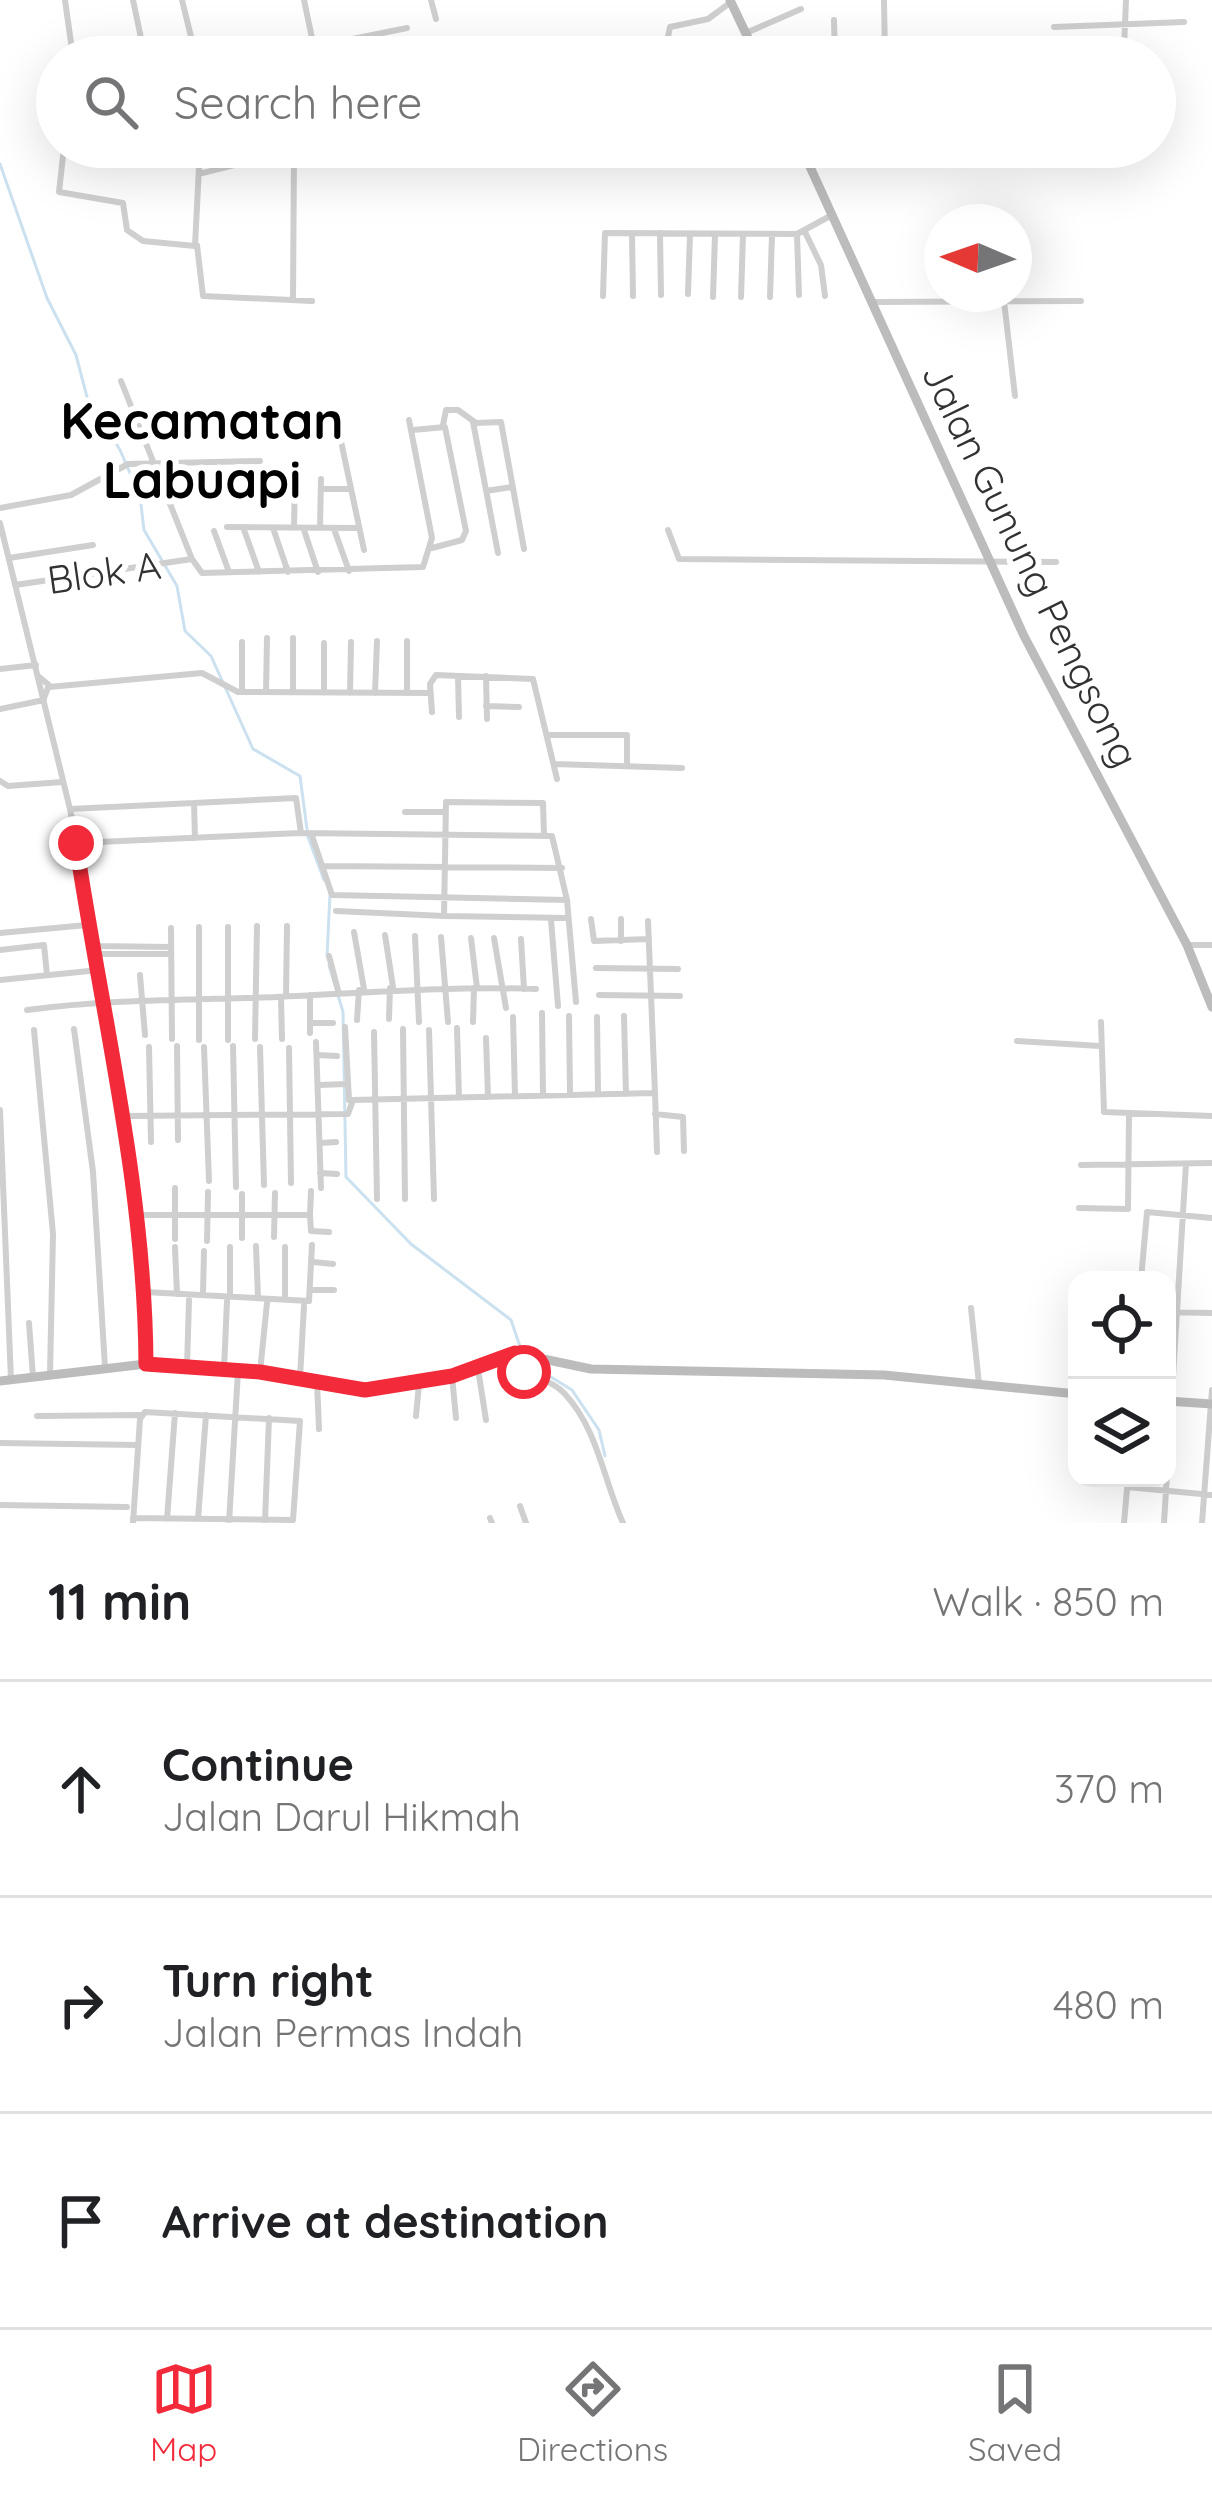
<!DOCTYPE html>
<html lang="en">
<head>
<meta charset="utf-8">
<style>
  :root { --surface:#fff; --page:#f2f2f2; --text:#202124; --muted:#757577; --line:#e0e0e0; --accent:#f22a39 }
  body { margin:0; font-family:Quicksand,sans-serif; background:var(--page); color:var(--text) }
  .controls { position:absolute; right:36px; bottom:36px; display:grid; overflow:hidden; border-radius:24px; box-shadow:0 12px 48px #0002 }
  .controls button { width:108px; height:108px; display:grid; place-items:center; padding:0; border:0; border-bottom:3px solid var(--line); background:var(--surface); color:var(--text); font:60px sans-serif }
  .compass { position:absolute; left:924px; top:204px; width:108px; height:108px; border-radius:50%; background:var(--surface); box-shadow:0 12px 48px #0002; rotate:272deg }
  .stop { position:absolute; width:36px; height:36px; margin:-27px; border:9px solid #f22a39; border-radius:50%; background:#fff }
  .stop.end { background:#f22a39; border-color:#fff; box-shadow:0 3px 12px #0008 }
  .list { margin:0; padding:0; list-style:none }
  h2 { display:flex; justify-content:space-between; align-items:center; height:156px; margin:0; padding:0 48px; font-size:51px }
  h2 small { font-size:39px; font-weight:400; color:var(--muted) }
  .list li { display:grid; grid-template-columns:78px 1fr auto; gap:36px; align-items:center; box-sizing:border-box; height:216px; padding:0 48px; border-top:3px solid var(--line) }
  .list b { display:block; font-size:45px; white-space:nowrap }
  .list p { margin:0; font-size:39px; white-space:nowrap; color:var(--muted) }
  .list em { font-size:39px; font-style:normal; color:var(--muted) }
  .icon { flex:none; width:66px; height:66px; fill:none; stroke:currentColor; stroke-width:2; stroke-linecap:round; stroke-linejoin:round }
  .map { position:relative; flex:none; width:1212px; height:1523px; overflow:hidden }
  .search { position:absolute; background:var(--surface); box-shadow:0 12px 48px #0002; left:36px; right:36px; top:36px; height:132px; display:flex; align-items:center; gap:30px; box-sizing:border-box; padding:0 42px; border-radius:66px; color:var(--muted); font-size:45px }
  .sheet { height:804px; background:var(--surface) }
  nav { display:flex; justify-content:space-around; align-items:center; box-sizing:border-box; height:168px; border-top:3px solid var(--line); background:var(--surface); font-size:33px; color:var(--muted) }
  nav a { display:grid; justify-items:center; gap:6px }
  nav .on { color:var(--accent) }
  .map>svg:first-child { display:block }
</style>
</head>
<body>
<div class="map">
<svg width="1212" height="1523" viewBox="0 0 1212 1523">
  <rect width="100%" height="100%" fill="#fff"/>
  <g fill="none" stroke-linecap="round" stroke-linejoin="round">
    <path stroke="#cbe1f0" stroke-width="3" d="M0,164L47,298L76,355L87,397L120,450L140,496L144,530L177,586L185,631L211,656L253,749L300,776L308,837L324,880
      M327,956L330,894
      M329,965L343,1012L346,1177L411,1244L511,1320L525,1361L572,1390L599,1430L605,1456"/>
    <path stroke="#cfcfcf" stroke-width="6" d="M65,0L73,57
      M133,0L145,57
      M182,0L196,57
      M304,0L316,57
      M431,0L436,19
      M884,0L885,57
      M834,20L835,57
      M1054,27L1184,22
      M746,33L801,9
      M928,40V57
      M313,47L407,28
      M1124,48L1126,0
      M72,49L130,57
      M664,57L670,27L708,19L731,2
      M64,147L59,192L123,203L127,230L143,241L195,246L200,147
      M667,147V151
      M202,173C252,162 293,144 344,162
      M805,232L821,265L825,296
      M660,233L661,295
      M632,234L633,296
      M797,234L799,295
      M197,245L203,296L312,301
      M688,294L690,234
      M603,296L605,233L797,234L832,215
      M713,297L715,235
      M741,297L743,235
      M770,297L772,235
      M293,299L294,153
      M1004,301L1015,396
      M874,302L1081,301
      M121,381L192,559L202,573L423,567L432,538L409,420
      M473,422L498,553
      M443,425L446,410H458L476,423L501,422L524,549
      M338,427L364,550
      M413,430L445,427L466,531L462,540L432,548
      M321,489H349
      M486,491L512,487
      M0,508L71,495L128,464L260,461
      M0,523L70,809L117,1057L140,1229L146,1363
      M227,527L357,528
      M243,527L259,572
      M273,528L288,572
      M294,528L295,478
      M320,528L321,479
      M334,529L349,571
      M304,530L318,572
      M668,530L679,559L1056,562
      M214,531L229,572
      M9,558L93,545
      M15,585L192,559
      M293,638V692
      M242,642V692
      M324,643V693
      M0,669L36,665
      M38,676L49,685L44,698
      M458,676L459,717
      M486,676L487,719
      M49,687L202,673L238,692L430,693
      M266,692L267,638
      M350,693L351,642
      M375,693L377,641
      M407,693V641
      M486,706L519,707
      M0,709L44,700
      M432,712L430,684L436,675L533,679L557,779
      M548,735H627V766
      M554,764L682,768
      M0,781L8,786L62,782
      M194,803L195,838
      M70,809L296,798L301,833
      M405,812H444
      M311,833L332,895L567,900
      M76,843L301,833L552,836L567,900L576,1002
      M322,866L562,868
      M336,911L444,916L446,802L543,803L544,835
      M444,916L567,918
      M591,919L594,941L649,939
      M621,919V941
      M551,920L558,1006
      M199,927V1040
      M171,928L172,1039
      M354,932L364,989
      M0,933L87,925
      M385,935L393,987
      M415,936L419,1022
      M441,937L448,1022
      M471,938L477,988
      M494,938L506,1008
      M521,939L524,989
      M1187,945H1212
      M93,946L171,947
      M0,950L44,945L47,975
      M95,954H169
      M329,956L339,994
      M596,968L678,969
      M140,975L145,1035
      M0,980L99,970
      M310,995V1033
      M599,995L680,996
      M286,996L287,926
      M281,997L282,1039
      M27,1010C111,999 193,1000 277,997C364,993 449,986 536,989
      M542,1013L543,1095
      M569,1016L570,1094
      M624,1016L626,1094
      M513,1017L515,1096
      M597,1017L598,1094
      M389,1019L390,988
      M357,1020L359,990
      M473,1022L474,988
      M1101,1022L1104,1112L1212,1116
      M310,1023H333
      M345,1027L349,1100
      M457,1028L459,1098
      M74,1029L93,1172L105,1367
      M403,1029L405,1199
      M34,1030L53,1234L50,1374
      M429,1030L434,1199
      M374,1032L377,1199
      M486,1038L488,1097
      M255,1039L257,926
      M228,1040V927
      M1017,1041L1100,1046
      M316,1042L321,1188
      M177,1046L178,1140
      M233,1046L236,1187
      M149,1047L151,1142
      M204,1047L209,1181
      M260,1047L264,1185
      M289,1048L291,1183
      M317,1055L337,1056
      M318,1085L348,1084
      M655,1093L657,1152
      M0,1110L11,1380
      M655,1114L683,1117L684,1151
      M125,1116L348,1114L353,1100L655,1093L648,921
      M320,1143L336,1142
      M1081,1165L1212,1163
      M320,1173L337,1174
      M242,1194V1238
      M1079,1208L1128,1209L1129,1113
      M139,1215H310L311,1191
      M310,1215L311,1231L329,1232
      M274,1237L275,1193
      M175,1239V1188
      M207,1241L208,1192
      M256,1246L258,1298
      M175,1247L177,1294
      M230,1247V1297
      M313,1262L333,1264
      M1141,1280L1147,1212L1212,1218
      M313,1290H334
      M145,1292L309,1301L312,1245
      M203,1295L204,1251
      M285,1299V1247
      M971,1308L979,1384
      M1167,1312L1212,1313
      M29,1323L33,1377
      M515,1353C524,1383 546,1374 564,1393C598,1429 603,1479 623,1523
      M187,1367L189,1300
      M224,1369L227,1301
      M478,1369L486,1420
      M260,1372L267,1303
      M452,1376L456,1418
      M300,1378L304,1306
      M317,1382L319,1429
      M37,1416L141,1415
      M416,1416L419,1384
      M0,1443L138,1445
      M1127,1487L1212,1495
      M0,1505L127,1507
      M520,1506L526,1523
      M490,1518L492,1523
      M167,1519L175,1413
      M198,1519L206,1415
      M265,1521L269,1418
      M133,1523L140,1419L145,1412L300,1421L293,1520L133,1518
      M229,1523L238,1371
      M1124,1523L1128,1478
      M1164,1523L1186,1164
      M1202,1523L1212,1390"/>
    <path stroke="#bcbcbc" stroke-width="9" d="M730,0L757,57
      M801,147L1024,636L1187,945L1212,1007
      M0,1381L146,1364L260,1372L375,1390L452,1376L515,1353L591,1369L884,1375L1077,1394
      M1167,1401L1212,1404"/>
  </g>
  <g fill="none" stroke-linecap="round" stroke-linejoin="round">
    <path stroke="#f22a39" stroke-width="15" d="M76,843C102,1017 145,1186 146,1364L260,1372L365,1390L452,1376L515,1353L524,1372"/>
  </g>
  <g text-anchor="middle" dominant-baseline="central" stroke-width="12" stroke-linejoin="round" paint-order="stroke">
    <g font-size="39" fill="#323232" stroke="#fff">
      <text transform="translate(1031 565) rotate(64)">Jalan Gunung Pengsong</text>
      <text transform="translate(104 572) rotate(-8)">Blok A</text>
    </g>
    <g font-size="51" font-weight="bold" fill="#000" stroke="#fff">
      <text x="202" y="420">Kecamatan<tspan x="202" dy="59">Labuapi</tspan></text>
    </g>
  </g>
</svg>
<div class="controls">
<button><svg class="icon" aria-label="locate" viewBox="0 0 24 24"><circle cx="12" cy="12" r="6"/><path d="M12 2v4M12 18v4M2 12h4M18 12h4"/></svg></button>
<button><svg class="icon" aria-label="layers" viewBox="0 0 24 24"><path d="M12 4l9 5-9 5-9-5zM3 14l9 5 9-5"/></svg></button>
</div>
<svg class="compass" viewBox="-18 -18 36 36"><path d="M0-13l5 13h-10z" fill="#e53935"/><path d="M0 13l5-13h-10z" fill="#757577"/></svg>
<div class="stop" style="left:524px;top:1372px"></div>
<div class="stop end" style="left:76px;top:843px"></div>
<div class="search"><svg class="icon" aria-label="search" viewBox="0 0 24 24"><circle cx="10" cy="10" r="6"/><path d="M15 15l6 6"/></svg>Search here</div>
</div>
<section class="sheet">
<h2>11 min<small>Walk · 850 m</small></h2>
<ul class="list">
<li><svg class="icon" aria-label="ahead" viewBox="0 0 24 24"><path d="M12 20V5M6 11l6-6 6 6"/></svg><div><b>Continue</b><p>Jalan Darul Hikmah</p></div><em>370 m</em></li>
<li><svg class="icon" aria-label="right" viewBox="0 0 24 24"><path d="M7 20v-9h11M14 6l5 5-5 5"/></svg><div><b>Turn right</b><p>Jalan Permas Indah</p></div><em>480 m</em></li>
<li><svg class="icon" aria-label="arrive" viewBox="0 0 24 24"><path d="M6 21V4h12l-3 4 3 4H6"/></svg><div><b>Arrive at destination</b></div></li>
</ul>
</section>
<nav>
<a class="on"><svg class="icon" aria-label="map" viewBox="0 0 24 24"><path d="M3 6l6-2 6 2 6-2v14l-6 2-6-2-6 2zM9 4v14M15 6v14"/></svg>Map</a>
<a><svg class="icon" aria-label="directions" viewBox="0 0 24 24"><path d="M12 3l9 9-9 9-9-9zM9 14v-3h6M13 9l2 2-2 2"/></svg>Directions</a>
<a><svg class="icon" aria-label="saved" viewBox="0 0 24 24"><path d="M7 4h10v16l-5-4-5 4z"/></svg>Saved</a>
</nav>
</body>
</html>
